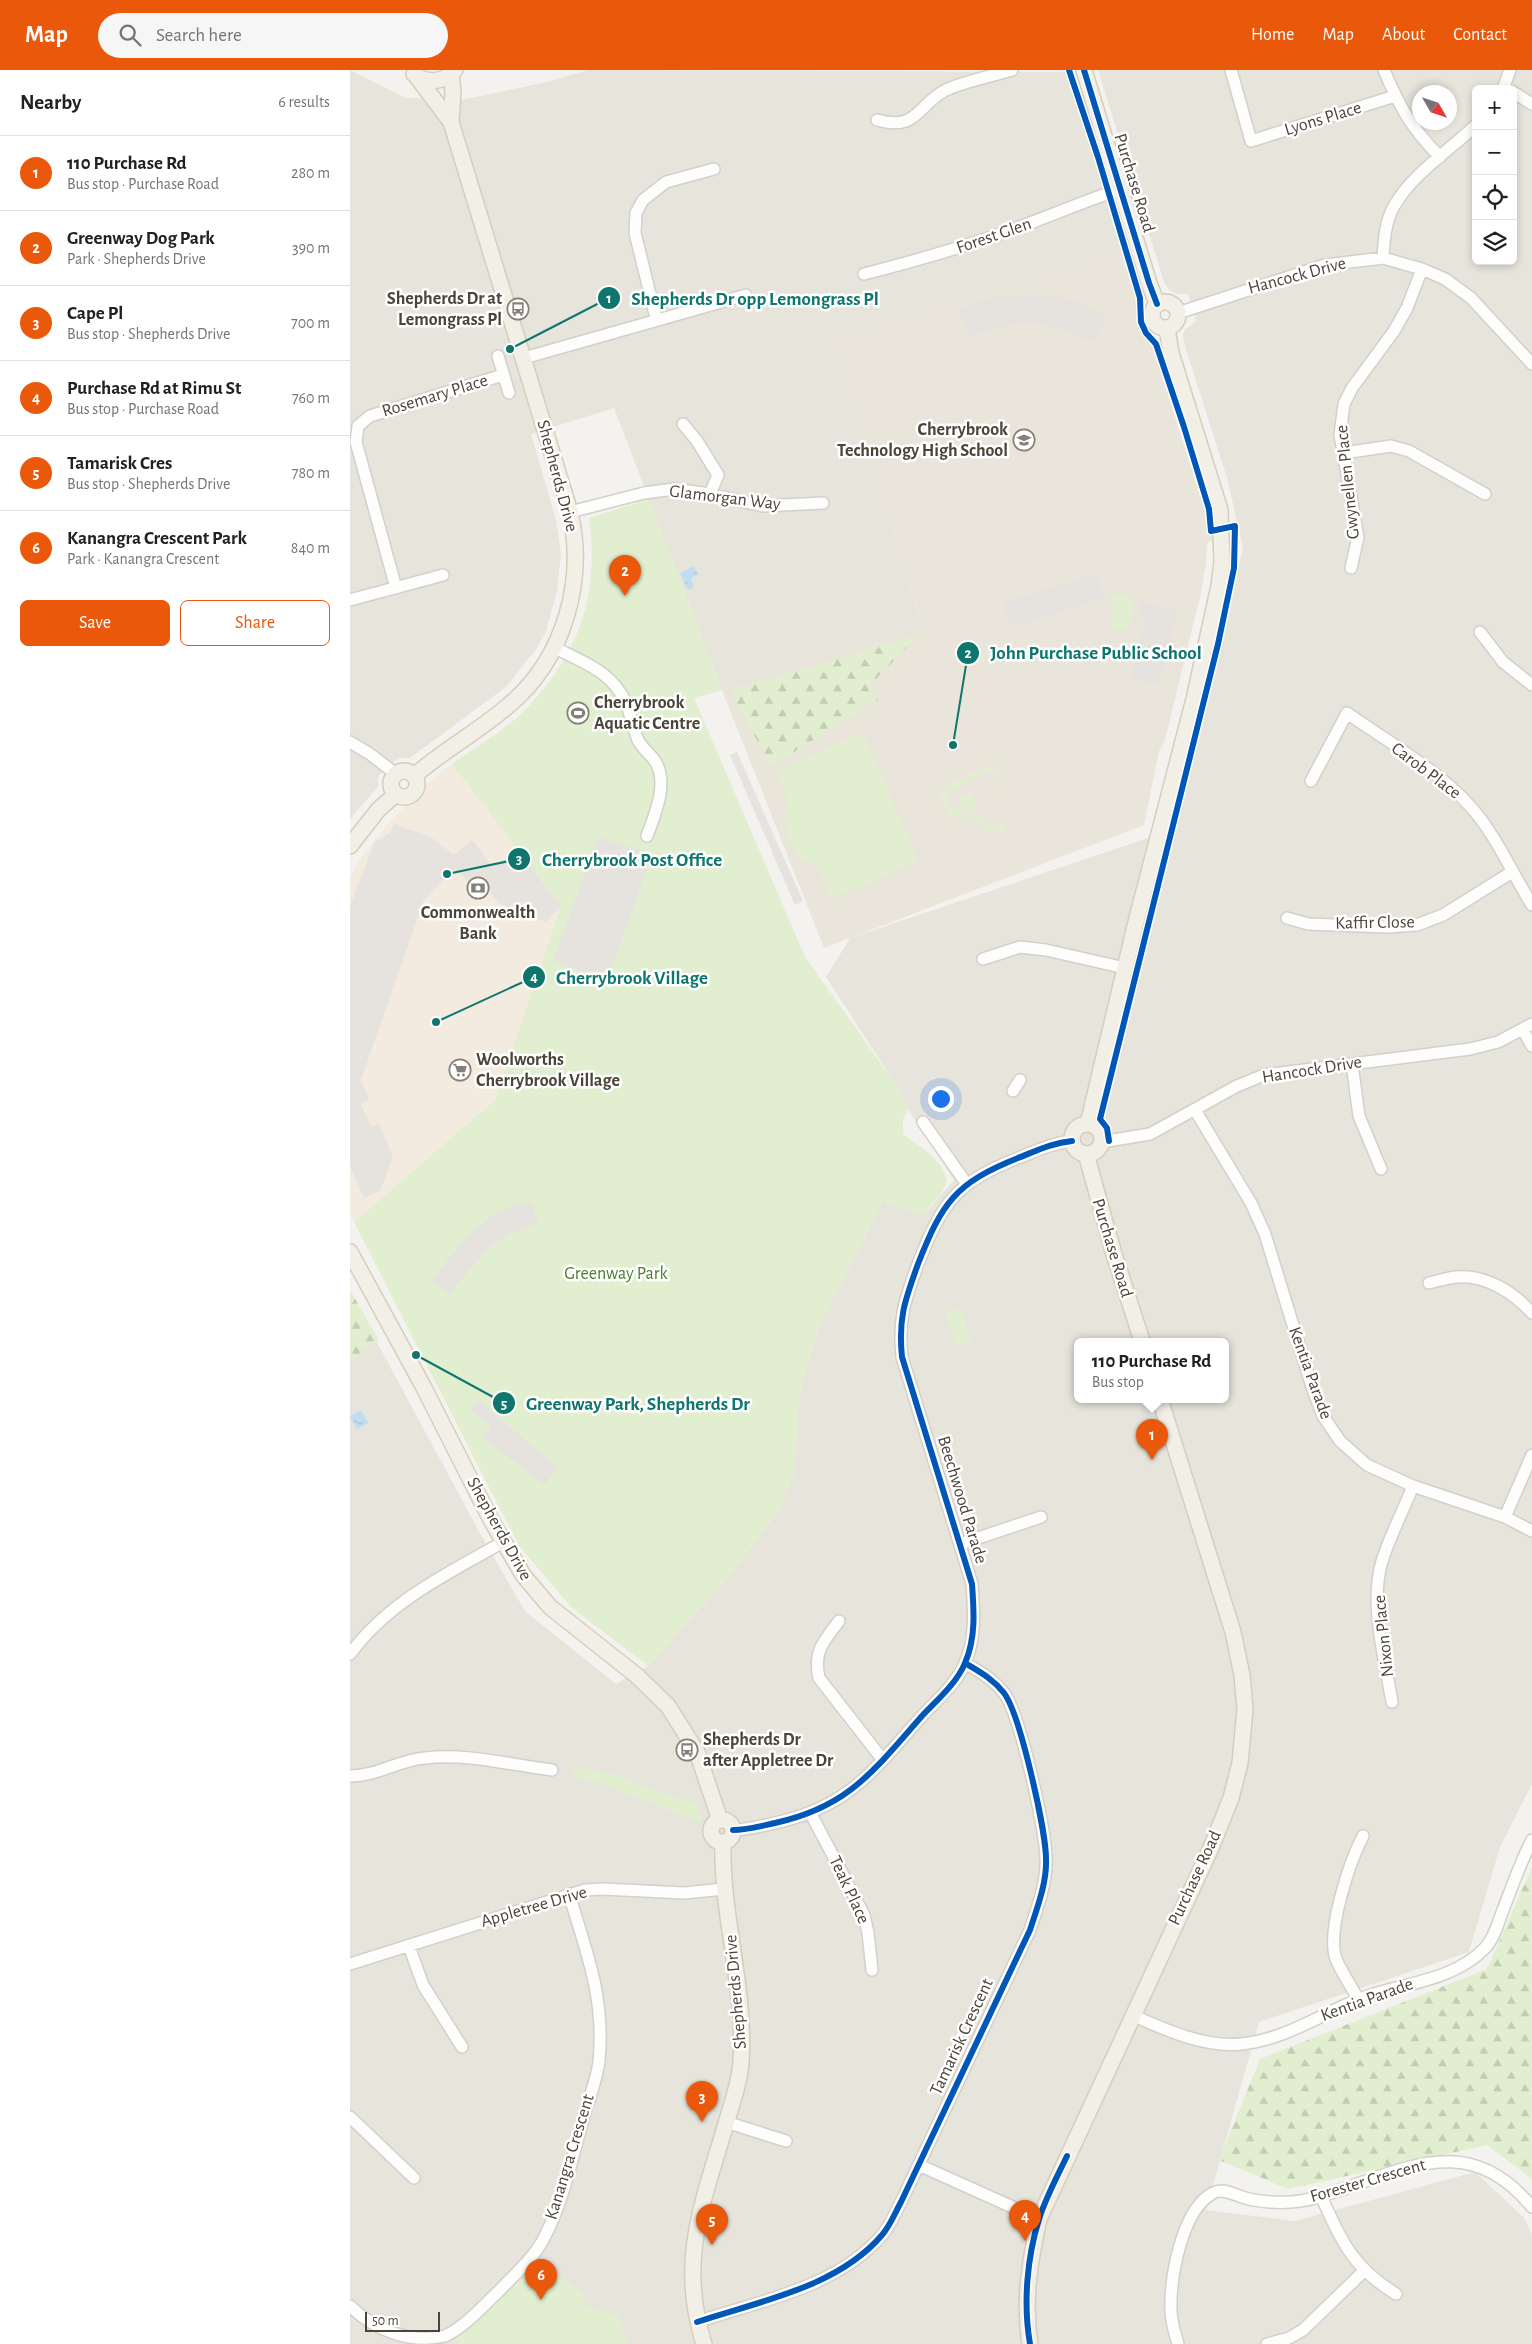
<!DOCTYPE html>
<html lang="en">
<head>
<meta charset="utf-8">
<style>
  :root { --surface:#fff; --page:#f6f6f6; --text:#202124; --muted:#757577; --line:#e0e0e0; --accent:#ea580c }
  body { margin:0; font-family:"Alegreya Sans",sans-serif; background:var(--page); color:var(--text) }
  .controls { position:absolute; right:15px; top:15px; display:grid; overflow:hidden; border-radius:8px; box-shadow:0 2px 8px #0003 }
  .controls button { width:45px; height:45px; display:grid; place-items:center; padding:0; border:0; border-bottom:1px solid var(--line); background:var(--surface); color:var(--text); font:25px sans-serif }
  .compass { position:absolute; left:1062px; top:15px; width:45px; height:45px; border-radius:50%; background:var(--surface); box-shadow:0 2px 8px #0003; rotate:129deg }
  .scale { position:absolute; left:15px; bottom:12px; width:75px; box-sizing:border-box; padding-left:5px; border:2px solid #4b4439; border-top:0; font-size:14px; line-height:18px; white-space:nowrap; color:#4b4439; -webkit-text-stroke:4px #fff; paint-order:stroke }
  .you { position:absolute; left:590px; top:1028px; width:18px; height:18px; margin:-12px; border:4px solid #fff; border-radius:50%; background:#1a73e8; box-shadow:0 0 0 8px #1a73e833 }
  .badge { display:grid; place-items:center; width:32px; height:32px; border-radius:50%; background:var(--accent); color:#fff; font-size:16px; font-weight:700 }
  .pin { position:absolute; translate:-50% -41px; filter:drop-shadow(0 1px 2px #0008) }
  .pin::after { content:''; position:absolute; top:26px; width:18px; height:15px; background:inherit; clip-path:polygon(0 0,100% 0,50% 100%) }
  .popup { position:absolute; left:724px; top:1268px; width:155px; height:65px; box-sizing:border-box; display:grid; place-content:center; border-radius:8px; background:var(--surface); filter:drop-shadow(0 1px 4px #0005); font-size:16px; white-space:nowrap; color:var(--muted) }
  .popup b { font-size:19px; color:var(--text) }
  .popup::after { content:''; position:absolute; left:50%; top:100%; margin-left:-10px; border:10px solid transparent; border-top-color:var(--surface) }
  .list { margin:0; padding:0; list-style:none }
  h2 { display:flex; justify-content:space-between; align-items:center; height:65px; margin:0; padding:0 20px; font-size:21px }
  h2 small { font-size:16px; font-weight:400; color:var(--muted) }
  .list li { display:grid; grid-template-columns:32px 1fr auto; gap:15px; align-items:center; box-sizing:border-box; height:75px; padding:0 20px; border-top:1px solid var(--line) }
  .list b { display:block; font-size:19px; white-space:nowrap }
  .list p { margin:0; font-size:16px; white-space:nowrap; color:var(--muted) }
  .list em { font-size:16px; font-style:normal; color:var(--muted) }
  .actions { display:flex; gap:10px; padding:15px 20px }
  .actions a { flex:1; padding:11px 0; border:1px solid var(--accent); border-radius:8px; text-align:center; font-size:18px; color:var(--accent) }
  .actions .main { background:var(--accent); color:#fff }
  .icon { flex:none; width:28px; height:28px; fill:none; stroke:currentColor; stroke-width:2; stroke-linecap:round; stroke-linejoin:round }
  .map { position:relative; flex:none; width:1182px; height:2274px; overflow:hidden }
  header { display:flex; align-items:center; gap:30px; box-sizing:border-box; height:70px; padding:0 25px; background:var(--accent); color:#fff }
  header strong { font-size:24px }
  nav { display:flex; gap:28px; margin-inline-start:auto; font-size:18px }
  .search { width:350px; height:45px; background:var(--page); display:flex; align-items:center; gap:12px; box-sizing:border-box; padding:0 18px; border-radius:28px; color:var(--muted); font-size:19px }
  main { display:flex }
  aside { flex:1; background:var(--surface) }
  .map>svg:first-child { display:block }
</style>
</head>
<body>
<header>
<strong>Map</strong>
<div class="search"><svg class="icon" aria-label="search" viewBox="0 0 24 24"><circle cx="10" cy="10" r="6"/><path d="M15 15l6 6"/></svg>Search here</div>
<nav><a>Home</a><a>Map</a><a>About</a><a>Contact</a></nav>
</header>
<main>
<aside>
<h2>Nearby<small>6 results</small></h2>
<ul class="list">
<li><span class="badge">1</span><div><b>110 Purchase Rd</b><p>Bus stop · Purchase Road</p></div><em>280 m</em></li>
<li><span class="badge">2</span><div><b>Greenway Dog Park</b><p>Park · Shepherds Drive</p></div><em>390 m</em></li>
<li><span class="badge">3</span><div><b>Cape Pl</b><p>Bus stop · Shepherds Drive</p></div><em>700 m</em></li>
<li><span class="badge">4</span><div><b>Purchase Rd at Rimu St</b><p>Bus stop · Purchase Road</p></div><em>760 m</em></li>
<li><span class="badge">5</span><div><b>Tamarisk Cres</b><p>Bus stop · Shepherds Drive</p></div><em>780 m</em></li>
<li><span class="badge">6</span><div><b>Kanangra Crescent Park</b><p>Park · Kanangra Crescent</p></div><em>840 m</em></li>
</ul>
<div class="actions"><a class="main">Save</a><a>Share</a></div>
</aside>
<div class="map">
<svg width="1182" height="2274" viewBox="0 0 1182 2274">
  <defs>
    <pattern id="forest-firs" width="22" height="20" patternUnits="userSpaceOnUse" patternTransform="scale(1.25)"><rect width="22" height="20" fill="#e1eecf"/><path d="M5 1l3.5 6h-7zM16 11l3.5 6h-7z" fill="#c3cdb2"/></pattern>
    <pattern id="water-ripples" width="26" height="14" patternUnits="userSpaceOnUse" patternTransform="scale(1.25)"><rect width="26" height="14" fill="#c0ddf1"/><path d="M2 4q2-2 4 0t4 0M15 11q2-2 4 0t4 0" fill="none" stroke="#a6bfcf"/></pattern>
  </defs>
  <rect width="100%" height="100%" fill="#f4f2ee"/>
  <path fill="#e7e4dc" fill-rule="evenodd" d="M0,0L56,28L112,30L197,12L238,0L717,2L773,182L485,270L573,558L372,620L264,338L181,364L206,450L211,484L207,521L196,561L187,578L156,617L60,688H48L28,706V717L0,749Z
    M748,0H1182V1714L1150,1777L1119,1882L909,1952L856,2140L945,2151L1125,2102L1174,2148L1182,2165V2274H0V1271L17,1254L132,1467L175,1541L266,1614L298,1596L374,1512L428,1442L444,1404L449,1324L470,1254L533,1131L574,1145L604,1110L558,1039L545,1013L476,907L500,868L819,761L860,614L893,478L877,408L834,273L833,264L836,259L846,251L838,224H827L819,220L814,212ZM1126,19H1163V191H1126ZM1070,22H1100V52H1070ZM728,1271H876V1329H728Z"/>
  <path fill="#f3ebdf" d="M102,694L211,836L145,1030L4,1152L0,1145V807L12,786L37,755L78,712Z"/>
  <path fill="#eae5da" d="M773,182L864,470L857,473L856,494L851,523L815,670L809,681L794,755L474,878L372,620L573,557L484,270Z"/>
  <path fill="url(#forest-firs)" d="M570,564L520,615L528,630L421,696L380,621Z
    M0,1220L29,1270L0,1290Z
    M1182,1797V2109L1137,2075L938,2119L869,2090L910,1989L1137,1899Z"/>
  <path fill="#e1eecf" d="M299,429L372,620L344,628L455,887L545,1013L558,1039L553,1050V1064C566,1074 604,1096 595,1117C590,1127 579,1135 574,1146L533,1131L470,1254L449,1324L444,1404L428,1442L374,1512L298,1596L221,1537L169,1476L4,1152L145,1030L211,836L102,694C123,679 156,659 173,642C228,586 250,527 239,448Z
    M764,524L782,526L779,560L761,559Z
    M513,663L568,791L482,829L468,797L451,788L440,774L434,748L438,729L426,701Z
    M644,693L654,715L650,714L645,700C638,702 630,702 625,709L620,707L616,708L614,714L595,724L597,727L595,733L601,739L605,737C617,749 620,740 631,747C635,750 634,754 638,757L642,758L650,753L655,754L656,757L649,762L644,760L637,763L623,747L601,746C599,742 594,737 592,733C586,715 610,712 619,703C629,705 636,697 644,693Z
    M621,724L626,736L614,743L608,729Z
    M611,1237L621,1271L605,1276L595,1242Z
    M223,1696L268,1705L301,1720L348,1733L352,1754L253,1714L222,1707Z
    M186,2189L234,2224L233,2235L268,2246L277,2274H108L106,2267L127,2251Z"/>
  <path fill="#e6e3df" d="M674,224L705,226L726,231L758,247L742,273L723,263L691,254H671L644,258L618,267L609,239L643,227Z
    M747,504L755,528L661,558L652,532Z
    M790,530L827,540L808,615L780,608L795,547L787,544Z
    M387,682L453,831L445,835L380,685Z
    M44,754L81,767L104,785L122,770L143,797L167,779L211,836L196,852L150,834L128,808L121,814L105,799L74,830L11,1010L19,1029L11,1034L21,1057L29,1054L43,1086L31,1120L14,1128L0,1097V836L24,773L40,763Z
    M248,767L302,785L261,900L240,904L203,891Z
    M182,1132L188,1153L157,1165L139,1177L99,1225L82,1210L114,1169L131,1154L147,1143L168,1134Z
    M128,1330L208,1397L194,1415L133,1368L141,1357L120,1340Z"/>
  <path fill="url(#water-ripples)" d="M344,496L348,505L341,508L344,517L338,520L330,503Z
    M11,1340L18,1353L7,1359L0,1346Z"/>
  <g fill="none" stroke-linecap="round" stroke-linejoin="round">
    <g stroke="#d2d0cb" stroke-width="14">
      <path id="minor" d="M881,0L901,71L1045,26
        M1034,0C1049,36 1062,59 1090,87
        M1153,19L1160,0
        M1163,22L1182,34
        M527,50C567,61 566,37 594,21C608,13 645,5 662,0
        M1033,188C1034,171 1035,152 1044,136C1063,103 1099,81 1126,55
        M514,204C561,192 607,179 653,163C693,149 731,132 771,119
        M828,243L975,195L1033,188L1072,199L1095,209L1121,228L1182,294
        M306,248L285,163L286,143L293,130L316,112L364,99
        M148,286L159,323
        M174,288L396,225
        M333,354L347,371L368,405L360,424
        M994,383L1041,376L1059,381L1135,424
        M220,442L294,423L324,419L360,424L413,436L473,433
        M1001,498L1008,467L990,365L994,334L1002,318L1044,261L1057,238L1072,199
        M46,518L6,372L8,356L20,346L153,305
        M0,530L93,505
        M1130,562L1153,592L1182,615
        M205,578C233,592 263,602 276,633C281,645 283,658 288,670C292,678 300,684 305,691C319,713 305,744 297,766
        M0,672L20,684L46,704
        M961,711L997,643C1034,669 1090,702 1119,735C1145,763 1162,803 1182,835
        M937,848L958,854L1038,857L1067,855L1093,845L1162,802
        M633,889L670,877L696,880L775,898
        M1173,960L1182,976
        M1002,994L1009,1046L1031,1099
        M663,1021L670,1010
        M845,1040L901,1133L915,1164L962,1317L973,1346L990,1371L1017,1395L1063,1416L1155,1447L1182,1461
        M573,1052L616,1113
        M751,1072L800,1064L887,1016L914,1005L1120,979L1148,972L1182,954
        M1079,1213C1088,1211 1097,1208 1106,1207C1135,1204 1163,1222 1182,1243
        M1155,1447L1182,1385
        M610,1474L691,1447
        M489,1551C474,1571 463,1581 469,1608L533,1690
        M0,1584C39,1531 97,1504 153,1472
        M1042,1632C1035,1589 1019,1535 1032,1491C1040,1466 1053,1441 1063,1416
        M0,1706C27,1706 49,1690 75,1688C116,1683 161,1695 202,1700
        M461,1744L514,1845L518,1863L522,1900
        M383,1760C397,1760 411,1756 425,1753C499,1737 524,1700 572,1646C587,1630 607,1613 615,1593C626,1568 624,1541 622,1514L552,1287C548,1248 555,1230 568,1194C592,1133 605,1113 668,1088C686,1081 702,1073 722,1071
        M59,1876L73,1915L112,1977
        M0,1894L235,1820L253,1819L334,1823L374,1819
        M1008,1929C1001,1916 992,1903 986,1889C976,1861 1000,1791 1013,1766
        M782,1945C813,1959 855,1978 891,1974C933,1970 968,1946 1007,1930C1049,1913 1103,1912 1135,1878C1144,1869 1148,1853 1153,1840C1162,1817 1170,1793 1182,1770
        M0,2047L64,2108
        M376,2052L436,2071
        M569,2095L689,2149
        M971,2126C992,2172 1002,2197 1046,2224
        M0,2236C24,2260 60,2274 95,2266C116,2256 133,2236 150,2220C165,2204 184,2188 194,2168C213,2132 222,2089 233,2049C238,2031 247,2010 249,1991C255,1928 237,1884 219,1824
        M347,2252C410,2231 488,2217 532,2165C540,2156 545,2143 551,2132L680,1860C687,1838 697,1813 696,1789C696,1761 670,1644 654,1623C643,1609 630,1602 615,1593
        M828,2274C825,2263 821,2252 821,2241C820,2209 831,2140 863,2123C874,2117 888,2127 899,2129C913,2132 927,2133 941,2132C959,2131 978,2124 996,2118C1068,2093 1124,2067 1182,2137
        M917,2274L939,2268L953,2260L1014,2201"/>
    </g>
    <g stroke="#d6cebb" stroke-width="18">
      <path id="major" d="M734,0L799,213L807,234
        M64,4C77,15 94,12 105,0
        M67,7L101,52
        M802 245a13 13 0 1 1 26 0a13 13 0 1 1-26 0Z
        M41 714a13 13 0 1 1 26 0a13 13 0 1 1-26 0Z
        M64,706C94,680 129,661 159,635C214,589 236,511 220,442L101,52L103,23L101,4
        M0,776L28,740L46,724
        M738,1054L786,852L844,629L869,516L872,492L870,440L821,283L817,258
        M722 1069a15 15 0 1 1 30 0a15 15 0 1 1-30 0Z
        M736,1084L764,1184L792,1271
        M0,1182L73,1316L141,1450L173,1505L200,1537L286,1605L318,1636L347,1682L370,1750
        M361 1761a11 11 0 1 1 22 0a11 11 0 1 1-22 0Z
        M354,2274C328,2192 352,2135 375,2057C381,2035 390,2013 391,1991C396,1918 371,1846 373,1773
        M680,2274C673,2231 680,2190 689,2149L861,1778L881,1728L890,1693L895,1639L892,1605L883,1562L810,1329"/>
    </g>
    <use href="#minor" stroke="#fdfdfc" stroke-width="11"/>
    <use href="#major" stroke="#f2efe6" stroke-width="15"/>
    <g stroke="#fff" stroke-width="9">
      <path id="cycleway" d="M719,0L748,87L790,228L791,252L796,263L806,274L834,357L859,439L861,461L885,456L884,498L868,574L750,1049L757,1058L759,1071
        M734,0L799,213L807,234
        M383,1760C397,1760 411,1756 425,1753C499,1737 524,1700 572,1646C587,1630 607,1613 615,1593C626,1568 624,1541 622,1514L552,1287C548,1248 555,1230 568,1194C592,1133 605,1113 668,1088C686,1081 702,1073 722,1071
        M347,2252C410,2231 488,2217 532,2165C540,2156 545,2143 551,2132L680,1860C687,1838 697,1813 696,1789C696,1761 670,1644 654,1623C643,1609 630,1602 615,1593
        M680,2274C673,2233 677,2188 689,2149C696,2127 707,2107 717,2086"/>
    </g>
    <use href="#cycleway" stroke="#0057b8" stroke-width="6"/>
  </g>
  <defs>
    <g id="bus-ring" transform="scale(1.125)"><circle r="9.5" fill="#fff" stroke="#868178" stroke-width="1.5"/><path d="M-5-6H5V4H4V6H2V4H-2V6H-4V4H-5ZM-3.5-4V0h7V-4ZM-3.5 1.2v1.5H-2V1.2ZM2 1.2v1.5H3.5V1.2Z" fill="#868178"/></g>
    <g id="school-ring" transform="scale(1.125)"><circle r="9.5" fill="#fff" stroke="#868178" stroke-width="1.5"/><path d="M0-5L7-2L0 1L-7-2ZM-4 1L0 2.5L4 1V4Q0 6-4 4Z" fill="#868178"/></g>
    <g id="stadium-ring" transform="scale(1.125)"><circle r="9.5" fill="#fff" stroke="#868178" stroke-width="1.5"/><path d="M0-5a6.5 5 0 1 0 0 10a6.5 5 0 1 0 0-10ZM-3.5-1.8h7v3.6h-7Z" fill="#868178"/></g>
    <g id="bank-ring" transform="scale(1.125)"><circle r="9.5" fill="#fff" stroke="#868178" stroke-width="1.5"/><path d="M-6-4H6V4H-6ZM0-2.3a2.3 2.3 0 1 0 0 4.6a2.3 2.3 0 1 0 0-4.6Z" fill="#868178"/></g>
    <g id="supermarket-ring" transform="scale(1.125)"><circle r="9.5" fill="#fff" stroke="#868178" stroke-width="1.5"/><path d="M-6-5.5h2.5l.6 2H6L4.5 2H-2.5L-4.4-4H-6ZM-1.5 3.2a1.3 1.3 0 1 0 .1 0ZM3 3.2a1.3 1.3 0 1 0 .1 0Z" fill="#868178"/></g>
  </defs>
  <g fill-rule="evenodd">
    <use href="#bus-ring" x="168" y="239"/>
    <use href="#school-ring" x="674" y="370"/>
    <use href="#stadium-ring" x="228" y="643"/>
    <use href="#bank-ring" x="128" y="818"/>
    <use href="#supermarket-ring" x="110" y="1000"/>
    <use href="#bus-ring" x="337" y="1680"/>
  </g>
  <g text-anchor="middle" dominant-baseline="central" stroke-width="5" stroke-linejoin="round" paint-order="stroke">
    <g font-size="18" fill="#4b4439" stroke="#fff">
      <text transform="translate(973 49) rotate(-17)">Lyons Place</text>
      <text transform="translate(784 113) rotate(73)">Purchase Road</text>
      <text transform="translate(644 166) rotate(-19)">Forest Glen</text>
      <text transform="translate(947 206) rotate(-15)">Hancock Drive</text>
      <text transform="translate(85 326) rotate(-17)">Rosemary Place</text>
      <text transform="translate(207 406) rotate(75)">Shepherds Drive</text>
      <text transform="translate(998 412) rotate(-96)">Gwynellen Place</text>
      <text transform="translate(375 428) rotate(7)">Glamorgan Way</text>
      <text transform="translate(1076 701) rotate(37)">Carob Place</text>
      <text transform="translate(1025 853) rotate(-1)">Kaffir Close</text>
      <text transform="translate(962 1000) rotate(-9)">Hancock Drive</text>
      <text transform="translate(762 1178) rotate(73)">Purchase Road</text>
      <text transform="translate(960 1303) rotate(70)">Kentia Parade</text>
      <text transform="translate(612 1430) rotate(73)">Beechwood Parade</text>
      <text transform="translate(149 1459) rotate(61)">Shepherds Drive</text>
      <text transform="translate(1034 1566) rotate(-96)">Nixon Place</text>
      <text transform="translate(845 1808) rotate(-65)">Purchase Road</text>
      <text transform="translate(499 1820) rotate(65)">Teak Place</text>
      <text transform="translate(184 1837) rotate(-16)">Appletree Drive</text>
      <text transform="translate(386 1922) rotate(-95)">Shepherds Drive</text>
      <text transform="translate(1017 1930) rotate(-20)">Kentia Parade</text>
      <text transform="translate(612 1967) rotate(-65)">Tamarisk Crescent</text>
      <text transform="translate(220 2087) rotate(-73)">Kanangra Crescent</text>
      <text transform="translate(1018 2111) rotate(-16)">Forester Crescent</text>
    </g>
    <g font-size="18" font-weight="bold" fill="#4b4439" stroke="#fff" text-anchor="start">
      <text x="152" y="229" text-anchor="end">Shepherds Dr at<tspan x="152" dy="21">Lemongrass Pl</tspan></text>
      <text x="658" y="360" text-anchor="end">Cherrybrook<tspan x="658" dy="21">Technology High School</tspan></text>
      <text x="244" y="633">Cherrybrook<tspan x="244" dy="21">Aquatic Centre</tspan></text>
      <text x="128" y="843" text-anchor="middle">Commonwealth<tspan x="128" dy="21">Bank</tspan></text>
      <text x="126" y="990">Woolworths<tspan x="126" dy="21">Cherrybrook Village</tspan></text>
      <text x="353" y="1670">Shepherds Dr<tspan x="353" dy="21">after Appletree Dr</tspan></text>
    </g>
    <g font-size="18" fill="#4a7f2a" stroke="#fff">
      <text x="266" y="1204">Greenway Park</text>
    </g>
  </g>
  <path fill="none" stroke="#0f766e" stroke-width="2" d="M160 279L259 228M603 675L618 583M97 804L169 789M86 952L184 907M66 1285L154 1333"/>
  <g fill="#0f766e" stroke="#fff" stroke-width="2">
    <circle cx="160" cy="279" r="5"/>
    <circle cx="603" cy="675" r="5"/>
    <circle cx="97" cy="804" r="5"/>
    <circle cx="86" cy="952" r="5"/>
    <circle cx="66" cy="1285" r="5"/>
    <circle cx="259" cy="228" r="12"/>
    <circle cx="618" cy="583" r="12"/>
    <circle cx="169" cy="789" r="12"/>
    <circle cx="184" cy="907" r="12"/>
    <circle cx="154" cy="1333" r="12"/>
  </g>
  <g font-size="15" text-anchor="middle" font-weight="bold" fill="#fff">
    <text x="259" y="233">1</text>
    <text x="618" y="588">2</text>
    <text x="169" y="794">3</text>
    <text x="184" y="912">4</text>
    <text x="154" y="1339">5</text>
  </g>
  <g font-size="19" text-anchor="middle" font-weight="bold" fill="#0f766e" stroke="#fff" stroke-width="5" stroke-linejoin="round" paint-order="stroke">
    <text x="405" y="235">Shepherds Dr opp Lemongrass Pl</text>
    <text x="746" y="589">John Purchase Public School</text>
    <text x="282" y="796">Cherrybrook Post Office</text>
    <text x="282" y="914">Cherrybrook Village</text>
    <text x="288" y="1340">Greenway Park, Shepherds Dr</text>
  </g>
</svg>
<div class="controls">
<button>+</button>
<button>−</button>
<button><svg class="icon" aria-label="locate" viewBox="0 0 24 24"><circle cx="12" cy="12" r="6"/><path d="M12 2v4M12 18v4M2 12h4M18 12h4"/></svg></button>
<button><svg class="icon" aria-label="layers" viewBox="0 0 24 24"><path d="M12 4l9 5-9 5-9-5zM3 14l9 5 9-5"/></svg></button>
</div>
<svg class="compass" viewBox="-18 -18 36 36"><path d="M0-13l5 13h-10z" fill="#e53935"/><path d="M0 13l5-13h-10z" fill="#757577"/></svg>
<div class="scale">50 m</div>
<div class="you"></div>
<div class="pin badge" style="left:802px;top:1390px">1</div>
<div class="popup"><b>110 Purchase Rd</b>Bus stop</div>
<div class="pin badge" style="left:275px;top:526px">2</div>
<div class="pin badge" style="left:352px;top:2052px">3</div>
<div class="pin badge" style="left:675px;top:2171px">4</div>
<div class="pin badge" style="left:362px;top:2175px">5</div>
<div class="pin badge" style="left:191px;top:2230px">6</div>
</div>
</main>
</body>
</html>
